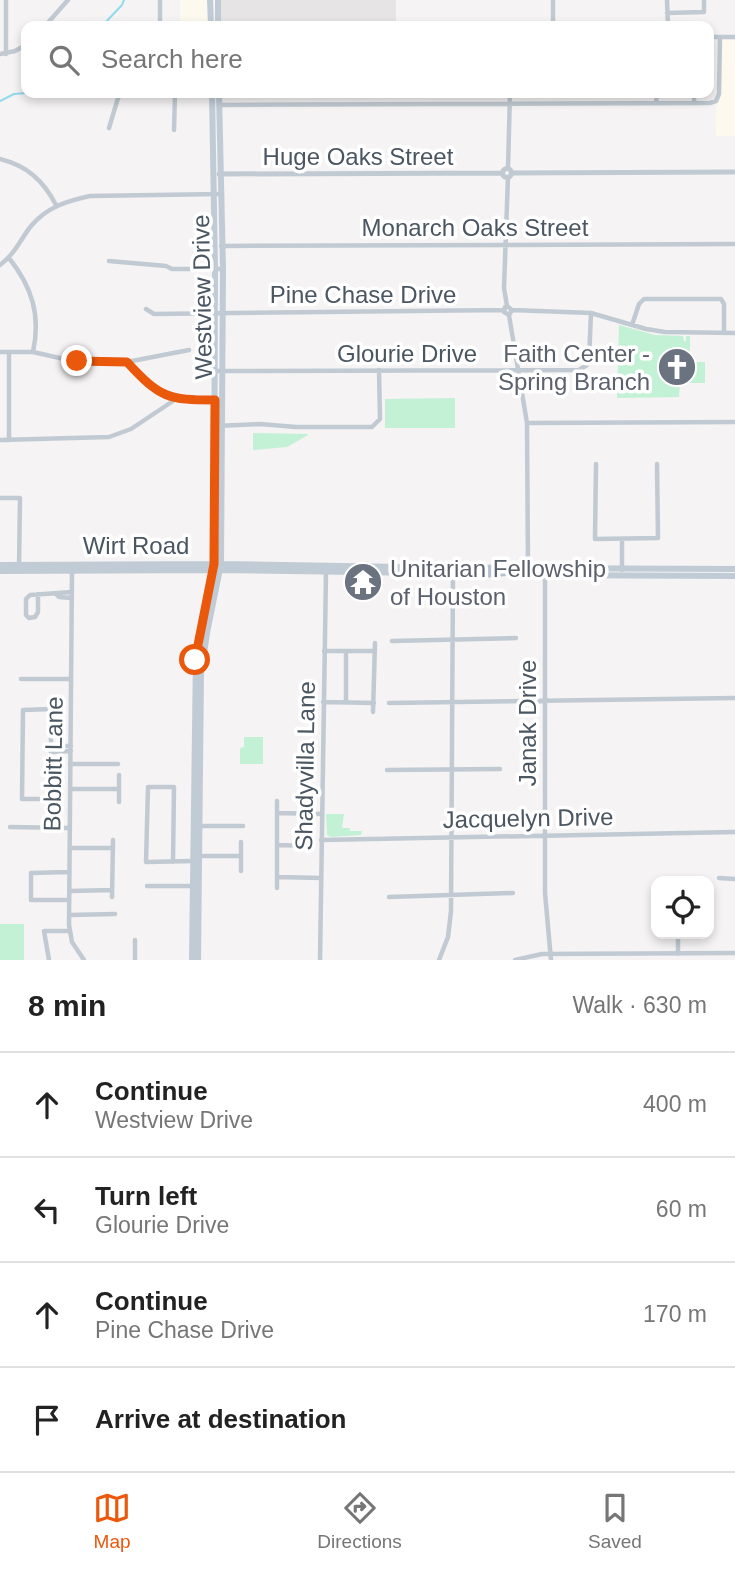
<!DOCTYPE html>
<html lang="en">
<head>
<meta charset="utf-8">
<style>
  :root { --surface:#fff; --page:#f2f2f2; --text:#222; --muted:#767676; --line:#e0e0e0; --accent:#ea580c }
  body { margin:0; font-family:Arial,sans-serif; background:var(--page); color:var(--text) }
  .controls { position:absolute; right:21px; bottom:21px; display:grid; overflow:hidden; border-radius:14px; box-shadow:0 4px 10px #0003 }
  .controls button { width:63px; height:63px; display:grid; place-items:center; padding:0; border:0; border-bottom:2px solid var(--line); background:var(--surface); color:var(--text); font:35px sans-serif }
  .stop { position:absolute; width:21px; height:21px; margin:-16px; border:5px solid #ea580c; border-radius:50%; background:#fff }
  .stop.end { background:#ea580c; border-color:#fff; box-shadow:0 2px 7px #0008 }
  .list { margin:0; padding:0; list-style:none }
  h2 { display:flex; justify-content:space-between; align-items:center; height:91px; margin:0; padding:0 28px; font-size:30px }
  h2 small { font-size:23px; font-weight:400; color:var(--muted) }
  .list li { display:grid; grid-template-columns:46px 1fr auto; gap:21px; align-items:center; box-sizing:border-box; height:105px; padding:0 28px; border-top:2px solid var(--line) }
  .list b { display:block; font-size:26px; white-space:nowrap }
  .list p { margin:0; font-size:23px; white-space:nowrap; color:var(--muted) }
  .list em { font-size:23px; font-style:normal; color:var(--muted) }
  .icon { flex:none; width:38px; height:38px; fill:none; stroke:currentColor; stroke-width:2; stroke-linecap:round; stroke-linejoin:round }
  .map { position:relative; flex:none; width:735px; height:960px; overflow:hidden }
  .search { position:absolute; background:var(--surface); box-shadow:0 4px 10px #0003; left:21px; right:21px; top:21px; height:77px; display:flex; align-items:center; gap:18px; box-sizing:border-box; padding:0 24px; border-radius:14px; color:var(--muted); font-size:26px }
  .sheet { height:511px; background:var(--surface) }
  nav { display:flex; justify-content:space-around; align-items:center; box-sizing:border-box; height:98px; border-top:2px solid var(--line); background:var(--surface); font-size:19px; color:var(--muted) }
  nav a { display:grid; justify-items:center; gap:4px }
  nav .on { color:var(--accent) }
  .map>svg:first-child { display:block }
</style>
</head>
<body>
<div class="map">
<svg width="735" height="960" viewBox="0 0 735 960">
  <rect width="100%" height="100%" fill="#f5f3f3"/>
  <path fill="#fdf9ef" d="M180,0H208V26H180Z
    M717,39L735,40V136H716Z"/>
  <path fill="#e6e4e5" d="M221,0H396V26H221Z"/>
  <path fill="#c3f1d5" d="M619,325L655,335L683,336L684,341H686V336H690V362H705V383H680L679,397L617,398Z
    M455,398V428H385V399Z
    M253,433L308,434V435L287,447L253,450Z
    M244,737H263V764H240V748L244,747Z
    M326,814H344L342,828H350V831H362L361,835L331,837L327,835Z
    M0,924H24V960H0Z"/>
  <g fill="none" stroke-linecap="round" stroke-linejoin="round">
    <path stroke="#90daee" stroke-width="2" d="M102,26L122,5L124,0
      M0,101L14,94L26,93"/>
    <path stroke="#c1cad2" stroke-width="4.5" d="M6,0V54
      M160,0V26
      M553,0V26
      M667,0L668,26
      M667,13L704,12V0
      M45,26L68,0
      M709,37H735
      M0,54L15,51L26,45
      M656,103L657,93
      M694,103V93
      M219,105L710,103L716,101L719,94L720,37
      M109,128L118,98L122,93
      M174,130L175,93
      M0,159C27,166 43,180 56,205
      M508,168L510,93
      M221,246L735,244
      M9,258C32,287 41,315 33,352
      M109,261L166,266L172,269H223
      M0,265C15,254 20,240 31,226C47,207 67,201 90,196L221,194
      M507,306L505,307L504,312L509,315L512,310L507,306L504,288L508,177
      M146,309L154,314L503,310
      M512,310L591,313L646,329L665,332L735,333
      M509,315L527,423L528,568
      M632,325L639,304L644,299H721L724,304V333
      M0,352H33L64,359L127,362L189,350
      M9,352V440
      M127,363L151,386L176,399
      M215,371L579,370L587,365L589,360L591,313
      M527,423L735,422
      M215,426L260,424L296,427H372L380,419L379,370
      M0,440L109,437L131,429L176,399L216,400
      M596,464L595,539L658,538L657,464
      M0,498H20L19,568
      M622,539V570
      M545,569V893L551,960
      M72,570L69,925L72,942L84,960
      M38,594V612L35,617L29,618L26,615V599L30,595L72,592
      M56,594L59,597L72,598
      M392,641L516,638
      M324,651H375
      M21,679H71
      M323,702L374,703
      M346,702V651
      M389,703L735,698
      M51,709V799H22L23,710Z
      M373,712L375,643
      M51,746H71
      M51,752L71,751
      M70,764H118
      M387,770L500,769
      M119,775V802
      M70,789H119
      M277,813L322,814
      M200,826H243
      M10,827L70,828
      M321,840L735,832
      M277,845L310,846
      M70,848H113
      M199,856H241
      M173,862L174,787H148L146,862L193,861
      M241,871V842
      M277,877L321,878
      M719,878L735,879
      M147,886H193
      M277,888V801
      M69,891L112,890
      M112,897L113,840
      M389,897L513,893
      M69,900H31V873L69,872
      M69,915L115,914
      M135,940V960
      M678,954V934
      M49,960L44,931H70
      M320,960L326,572
      M439,960L448,937L451,911L453,571
      M515,960L542,954L735,953"/>
    <path stroke="#c1cad2" stroke-width="5" d="M502.5 173a4.5 4.5 0 1 1 9 0a4.5 4.5 0 1 1-9 0Z
      M512,173L735,172
      M219,174L503,173"/>
    <path stroke="#c1cbd6" stroke-width="6" d="M210,0L211,26
      M218,0V26
      M0,565L221,564L460,568
      M488,568L735,569
      M0,571L220,570L492,574
      M520,575L735,576
      M192,960L196,653L211,584L214,547L215,268L212,93
      M198,960L201,674L207,633L221,564L223,269L219,93"/>
    <path stroke="#b3c2d1" stroke-width="7" d="M453,571L492,568
      M488,574L528,571"/>
  </g>
  <g fill="none" stroke-linecap="round" stroke-linejoin="round">
    <path stroke="#ea580c" stroke-width="9" d="M77,361L127,362C160,398 168,400 215,400L214,564L195,660"/>
  </g>
  <defs>
    <g id="church-disc" transform="scale(2.0125)"><circle r="9.5" fill="#6b7280" stroke="#fff"/><path d="M-1.2-6h2.4v3.5h3.3v2.4h-3.3V6h-2.4V-.1h-3.3v-2.4h3.3Z" fill="#fff"/></g>
    <g id="temple-disc" transform="scale(2.0125)"><circle r="9.5" fill="#6b7280" stroke="#fff"/><path d="M0-6L5-2H3V0L6.5 2.5H4V6H1.5V3h-3V6H-4V2.5H-6.5L-3 0V-2H-5Z" fill="#fff"/></g>
  </defs>
  <g fill-rule="evenodd">
    <use href="#church-disc" x="677" y="367"/>
    <use href="#temple-disc" x="363" y="582"/>
  </g>
  <g text-anchor="middle" dominant-baseline="central" stroke-width="7" stroke-linejoin="round" paint-order="stroke">
    <g font-size="24" fill="#4a5661" stroke="#fff">
      <text x="358" y="156">Huge Oaks Street</text>
      <text x="475" y="227">Monarch Oaks Street</text>
      <text x="363" y="294">Pine Chase Drive</text>
      <text transform="translate(202 297) rotate(-91)">Westview Drive</text>
      <text x="407" y="353">Glourie Drive</text>
      <text x="136" y="545">Wirt Road</text>
      <text transform="translate(527 723) rotate(-90)">Janak Drive</text>
      <text transform="translate(53 764) rotate(-89)">Bobbitt Lane</text>
      <text transform="translate(305 766) rotate(-89)">Shadyvilla Lane</text>
      <text transform="translate(528 818) rotate(-1)">Jacquelyn Drive</text>
    </g>
    <g font-size="24" fill="#5b616d" stroke="#fff" text-anchor="end">
      <text x="650" y="353">Faith Center -<tspan x="650" dy="28">Spring Branch</tspan></text>
      <text x="390" y="568" text-anchor="start">Unitarian Fellowship<tspan x="390" dy="28">of Houston</tspan></text>
    </g>
  </g>
</svg>
<div class="controls">
<button><svg class="icon" aria-label="locate" viewBox="0 0 24 24"><circle cx="12" cy="12" r="6"/><path d="M12 2v4M12 18v4M2 12h4M18 12h4"/></svg></button>
</div>
<div class="stop" style="left:195px;top:660px"></div>
<div class="stop end" style="left:77px;top:361px"></div>
<div class="search"><svg class="icon" aria-label="search" viewBox="0 0 24 24"><circle cx="10" cy="10" r="6"/><path d="M15 15l6 6"/></svg>Search here</div>
</div>
<section class="sheet">
<h2>8 min<small>Walk · 630 m</small></h2>
<ul class="list">
<li><svg class="icon" aria-label="ahead" viewBox="0 0 24 24"><path d="M12 20V5M6 11l6-6 6 6"/></svg><div><b>Continue</b><p>Westview Drive</p></div><em>400 m</em></li>
<li><svg class="icon" aria-label="left" viewBox="0 0 24 24"><path d="M17 20v-9H6M10 6l-5 5 5 5"/></svg><div><b>Turn left</b><p>Glourie Drive</p></div><em>60 m</em></li>
<li><svg class="icon" aria-label="ahead" viewBox="0 0 24 24"><path d="M12 20V5M6 11l6-6 6 6"/></svg><div><b>Continue</b><p>Pine Chase Drive</p></div><em>170 m</em></li>
<li><svg class="icon" aria-label="arrive" viewBox="0 0 24 24"><path d="M6 21V4h12l-3 4 3 4H6"/></svg><div><b>Arrive at destination</b></div></li>
</ul>
</section>
<nav>
<a class="on"><svg class="icon" aria-label="map" viewBox="0 0 24 24"><path d="M3 6l6-2 6 2 6-2v14l-6 2-6-2-6 2zM9 4v14M15 6v14"/></svg>Map</a>
<a><svg class="icon" aria-label="directions" viewBox="0 0 24 24"><path d="M12 3l9 9-9 9-9-9zM9 14v-3h6M13 9l2 2-2 2"/></svg>Directions</a>
<a><svg class="icon" aria-label="saved" viewBox="0 0 24 24"><path d="M7 4h10v16l-5-4-5 4z"/></svg>Saved</a>
</nav>
</body>
</html>
